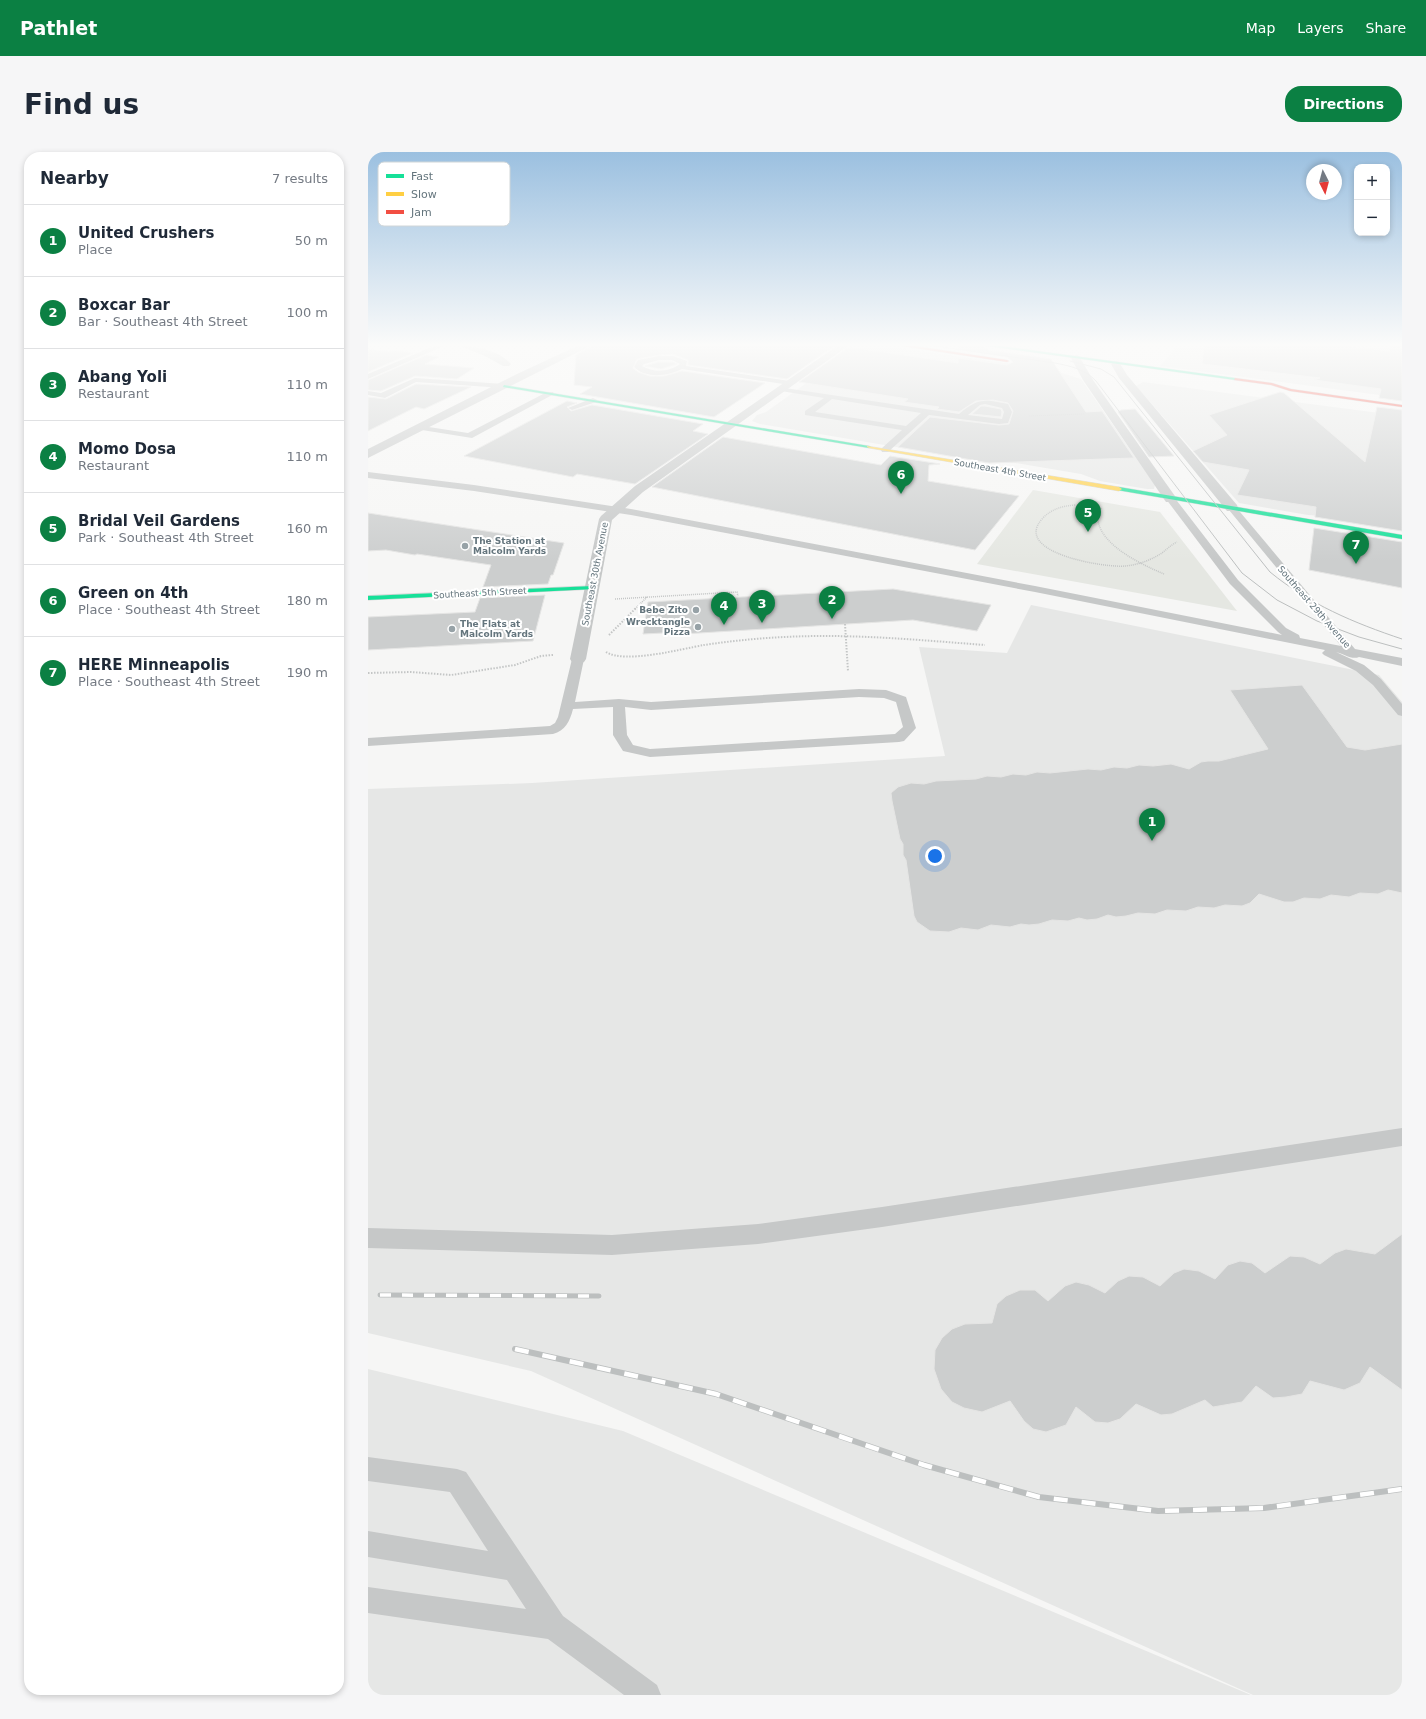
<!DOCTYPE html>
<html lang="en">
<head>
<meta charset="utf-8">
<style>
  :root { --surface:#fff; --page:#f6f6f7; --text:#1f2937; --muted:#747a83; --line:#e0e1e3; --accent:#0b8043 }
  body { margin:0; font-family:"DejaVu Sans",sans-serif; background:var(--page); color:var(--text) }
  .controls { position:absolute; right:12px; top:12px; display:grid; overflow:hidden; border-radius:8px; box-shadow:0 2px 6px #0003 }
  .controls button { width:36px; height:36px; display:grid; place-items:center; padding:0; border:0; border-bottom:1px solid var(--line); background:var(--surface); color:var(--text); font:20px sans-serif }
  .compass { position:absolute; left:938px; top:12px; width:36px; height:36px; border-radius:50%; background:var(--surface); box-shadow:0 2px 6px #0003; rotate:174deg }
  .you { position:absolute; left:567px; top:704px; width:14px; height:14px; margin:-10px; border:3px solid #fff; border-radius:50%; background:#1a73e8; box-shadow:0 0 0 6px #1a73e833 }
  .badge { display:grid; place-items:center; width:26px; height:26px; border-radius:50%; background:var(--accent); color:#fff; font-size:13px; font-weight:700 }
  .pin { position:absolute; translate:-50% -33px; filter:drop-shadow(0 1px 2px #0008) }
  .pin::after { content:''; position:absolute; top:21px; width:14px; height:12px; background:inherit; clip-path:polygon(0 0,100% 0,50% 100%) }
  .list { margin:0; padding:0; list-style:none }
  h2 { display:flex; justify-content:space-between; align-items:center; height:52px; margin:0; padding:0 16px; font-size:17px }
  h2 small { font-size:13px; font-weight:400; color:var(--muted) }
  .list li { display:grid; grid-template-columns:26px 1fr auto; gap:12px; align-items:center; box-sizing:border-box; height:72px; padding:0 16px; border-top:1px solid var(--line) }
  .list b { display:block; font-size:15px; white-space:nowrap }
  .list p { margin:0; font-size:13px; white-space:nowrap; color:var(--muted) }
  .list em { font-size:13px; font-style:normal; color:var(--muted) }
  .map { position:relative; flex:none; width:1034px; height:1543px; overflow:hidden; border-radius:16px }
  header { display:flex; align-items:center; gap:24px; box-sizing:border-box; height:56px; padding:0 20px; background:var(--accent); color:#fff }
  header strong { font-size:19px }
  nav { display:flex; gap:22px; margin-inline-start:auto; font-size:14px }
  .intro { display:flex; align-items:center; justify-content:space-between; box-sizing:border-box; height:96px; padding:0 24px }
  h1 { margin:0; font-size:28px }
  .button { padding:10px 18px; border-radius:16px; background:var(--accent); color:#fff; font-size:14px; font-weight:700 }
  main { display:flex; gap:24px; padding:0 24px }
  aside { flex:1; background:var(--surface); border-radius:16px; box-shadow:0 2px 6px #0003 }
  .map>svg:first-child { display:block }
</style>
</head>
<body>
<header>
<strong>Pathlet</strong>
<nav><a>Map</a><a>Layers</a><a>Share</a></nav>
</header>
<div class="intro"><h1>Find us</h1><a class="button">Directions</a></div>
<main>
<aside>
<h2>Nearby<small>7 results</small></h2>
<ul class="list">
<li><span class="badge">1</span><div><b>United Crushers</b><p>Place</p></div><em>50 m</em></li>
<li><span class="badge">2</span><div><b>Boxcar Bar</b><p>Bar · Southeast 4th Street</p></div><em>100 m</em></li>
<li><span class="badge">3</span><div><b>Abang Yoli</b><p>Restaurant</p></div><em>110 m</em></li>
<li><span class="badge">4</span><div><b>Momo Dosa</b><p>Restaurant</p></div><em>110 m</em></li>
<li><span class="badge">5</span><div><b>Bridal Veil Gardens</b><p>Park · Southeast 4th Street</p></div><em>160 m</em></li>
<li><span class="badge">6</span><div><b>Green on 4th</b><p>Place · Southeast 4th Street</p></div><em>180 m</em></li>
<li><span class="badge">7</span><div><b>HERE Minneapolis</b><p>Place · Southeast 4th Street</p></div><em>190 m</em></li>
</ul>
</aside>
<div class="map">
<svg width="1034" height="1543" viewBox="0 0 1034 1543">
  <rect width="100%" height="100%" fill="#f6f6f5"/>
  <path fill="#e6e7e6" d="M490,194H514L681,217L713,227L787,333L786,337H779L732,329L713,322L582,300L546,298L392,272L384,269L389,263L398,260Z
    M809,194H1034V246L792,214Z
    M775,230L1034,264L970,365L940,363L871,351L768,234Z
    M663,453L1011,523L1034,550V1543H885L163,1219L0,1181V637L164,631L577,604L551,495L639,501Z
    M0,1217L255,1279L883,1543H0Z"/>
  <path fill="#e5e7e2" d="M665,338L792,360L869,459L609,412Z"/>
  <path fill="#cccece" stroke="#e5e5e4" d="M223,194H466L419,227L320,213V208L305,202L291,203L269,207L265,216L270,220L282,224H296L314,219L397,231L346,265L212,242L224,235L206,233L208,203Z
    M591,194H616L621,198L683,207L718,260L734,259L766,306L621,311L530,295L562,265L631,273L641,272L645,259L640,251L625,248L608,249L591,260L569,257L571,255L536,250L540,247L431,230L481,195L590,211V206L639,213L645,210L639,205L591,197Z
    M836,194H981L1021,199L1022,194H1034V249L1011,246L1013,237L946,228L952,226L834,212Z
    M0,197L22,200L26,198L45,201L0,220Z
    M58,203L71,205L57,212L106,216L89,227L47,224L13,239L0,238V228Z
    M291,210H304L309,212L293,217L277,214Z
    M48,232L103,235L56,257L48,255L0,279V245L18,247Z
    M912,240L916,241L997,310L1009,255L1034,258V379L947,365L948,355L869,343L881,318L835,310L825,299L859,283L841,263Z
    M199,249L209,251L199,255L203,259L224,253L335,272L325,279L340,282L267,332L209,322L205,325L96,304Z
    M613,254H617L633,257L634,260L633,265L604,262Z
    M767,257L806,304L781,305L750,260L753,258Z
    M355,285L513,313L522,304L572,312L561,313L560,329L651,344L607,398L284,335Z
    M0,361L196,391L185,423H183L180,432L115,435L123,413L49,402L47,403L18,398L0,399Z
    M946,376L1034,390V436L941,418Z
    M525,437L623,453L609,479L545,468L315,482V480L275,482L280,450Z
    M177,443L165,489L0,498V465L107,460L112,446Z
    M934,533L979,595L997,598L1034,592V741L1020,738L1010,742L992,741L981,745L963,743L952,747L936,746L925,750H916L891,742L882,751L874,754L857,753L846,756L830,755L818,759L799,758L787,762L770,761L758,764L748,765L740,763L729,767L719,768L711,766L700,769L684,768L671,772L661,773L653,772L642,775L623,773L610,778L593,776L581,780L562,779L549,770L546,764L538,708L535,703V692L532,687L524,649L523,641L530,635L543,631L556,632L568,629L608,627L619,624L633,625L645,622L658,623L669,620L682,621L720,617L733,618L746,615L759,616L771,613L785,614L803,612L821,617L833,610L840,609H851L900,597L862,538Z
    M1034,1082V1238L1002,1215L992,1231L976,1238L942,1229L934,1242L918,1245L905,1246L888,1234L874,1250L845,1255L837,1248L804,1262L793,1263L768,1252L752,1267L740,1271L727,1270L708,1255L698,1273L678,1280L665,1277L656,1269L642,1249L614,1260L596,1256L584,1250L573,1237L566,1217L567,1198L574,1186L584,1177L597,1172L624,1171L629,1152L638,1144L652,1138H667L680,1149L697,1134L708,1130L721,1133L737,1141L750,1129L761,1124L775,1125L792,1134L806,1121L816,1117L831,1119L847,1127L860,1113L872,1109L884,1111L897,1121L922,1104L936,1105L952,1112L967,1101L978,1097L1007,1102Z"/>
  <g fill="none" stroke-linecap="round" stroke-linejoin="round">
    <g stroke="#d1d3d3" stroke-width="1">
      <path id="fast" d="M633,194L867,226L869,227L867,228L619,194Z
        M136,233L501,294L503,295L501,296L135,235Z
        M751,335L1034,383V387L749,338L748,337Z
        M225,434L228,436L227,437L0,448V444Z"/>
    </g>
    <g stroke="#d1d3d3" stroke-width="1">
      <path id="slow" d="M499,294L751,335L754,337L751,339L501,296L499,295Z"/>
    </g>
    <g stroke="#d1d3d3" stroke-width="1">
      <path id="jam" d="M547,194L639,208L641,209L639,210L534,194Z
        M867,226L904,231L923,237L1034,253V255L922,239L903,233L866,228Z"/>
    </g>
    <path stroke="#c4c6c6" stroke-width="1" stroke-dasharray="1 1" stroke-linecap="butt" d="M661,264L716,262"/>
    <path stroke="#c4c6c6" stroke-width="1.5" stroke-dasharray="1 1" stroke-linecap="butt" d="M707,353C694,354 683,357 674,367C644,401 737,416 757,414C770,413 783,408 794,401C799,397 803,393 809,390
      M733,356C732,360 730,364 730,368C733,394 775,413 796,422
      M247,447L369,440L370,444
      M267,457L279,445"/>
    <path stroke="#c4c6c6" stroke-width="2" stroke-dasharray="1.5 1.5" stroke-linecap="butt" d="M477,472L480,519
      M241,483L268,456
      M238,500C257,512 313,497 336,493C376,487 416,484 457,484C510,484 564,489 617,493
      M0,521L43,520L83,523L147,513L173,504L185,503"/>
    <path fill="#c6c8c8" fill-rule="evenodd" d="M66,194H76L0,227V222Z
      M291,204H305L319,209L318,214L422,229L426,231L422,233L314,217C300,224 278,227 266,215L270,208ZM291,208H304L312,212C301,220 286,221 274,214L276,212Z
      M47,226L136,232L140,234L136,236L48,230L17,246L0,243V239L13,241Z
      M410,235L591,262C610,246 616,247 640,252L644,260L640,271L631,272L561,263L520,300H514L513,298L514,296L534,278L437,263V259L456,246L413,239L409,237ZM464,247L553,261L538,274L447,260ZM617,252L634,256L636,260L634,267L600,263L612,253Z
      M179,240H185L186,242L104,286L54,278L50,276L54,274L100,281Z
      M225,246L229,248L228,250L204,258L200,256Z
      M0,320L106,333L263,357L667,434L914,483L910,480L862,432L798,347L803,344L806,345L870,428L918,476L931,483L932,486L973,494L861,358L859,356L861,354H867L987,497L1034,506V514L991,505C984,508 976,502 968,500L996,513L1013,527L1034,552V564L1030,563L1005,533L988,519L956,503L954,501L957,498L667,440L263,363L106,339L0,326Z
      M210,503L214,504L216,507L207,550L251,547L283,550L491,537L518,538L538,545L548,576L536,589L531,590L282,605L255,599L245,583V555L205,557C202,569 197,579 185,582L0,594V586L182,574L187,571L190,565L204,507L206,504ZM491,545L516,546L528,550L535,575L527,582L282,597L265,593L259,583L257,555L283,558Z
      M1034,976V994L514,1075L390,1092L244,1103L0,1096V1076L244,1083L390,1072L514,1055Z
      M0,1305L89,1317L98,1320L195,1464L289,1533L293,1543H256L180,1487L0,1461V1435L158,1457L139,1428L0,1405V1379L120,1399L82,1340L0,1329Z"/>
    <path fill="#c6c8c8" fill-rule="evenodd" d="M92,194C108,194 132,199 143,212L141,214H135L117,204Z
      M209,194H222L0,306V297L149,222Z
      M469,194H480L275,340L244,368L218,507L216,510L210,512L204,510L202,507L231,367L233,364L267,334Z
      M708,203L711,204L725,228L809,347L808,350H798L715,228L703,206Z
      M748,209L751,210L759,223L869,353L870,356L869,359H859L751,226L743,212Z"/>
    <use href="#fast" fill="#16e098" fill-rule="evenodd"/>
    <use href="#slow" fill="#ffcf43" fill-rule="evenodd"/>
    <use href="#jam" fill="#f24e42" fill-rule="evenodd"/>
    <path stroke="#bcbfbf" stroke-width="1" d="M567,194L687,211C702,214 717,217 728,229L874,421L909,448L949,469L991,485L1034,497
      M702,209L733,217L746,225L902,420C941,452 986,471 1034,487"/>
    <g stroke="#bcbfbf" stroke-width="5">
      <path id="rail-far1" d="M12,1143L231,1144"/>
    </g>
    <g stroke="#bcbfbf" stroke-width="6">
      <path id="rail" d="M147,1197L348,1242L556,1313L671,1345L790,1359L896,1356L1034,1337"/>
    </g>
    <use href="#rail-far1" stroke="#fff" stroke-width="3.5" stroke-dasharray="11" stroke-linecap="butt"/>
    <use href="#rail" stroke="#fff" stroke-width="4.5" stroke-dasharray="14" stroke-linecap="butt"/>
  </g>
  <linearGradient id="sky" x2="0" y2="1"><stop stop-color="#9bc0e0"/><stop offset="0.47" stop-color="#fbfbfa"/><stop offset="1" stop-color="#fbfbfa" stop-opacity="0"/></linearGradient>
  <rect width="1034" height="410" fill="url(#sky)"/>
  <g fill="#97a2a7" stroke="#fff" stroke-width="1.5">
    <circle cx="97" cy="394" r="4"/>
    <circle cx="328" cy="458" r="4"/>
    <circle cx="330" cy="475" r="4"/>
    <circle cx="84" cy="477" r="4"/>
  </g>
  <g text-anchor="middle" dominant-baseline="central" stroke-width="4" stroke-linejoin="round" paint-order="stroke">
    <g font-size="9" fill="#64757d" stroke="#fff">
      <text transform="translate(632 318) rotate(10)">Southeast 4th Street</text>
      <text transform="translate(227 422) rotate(-79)">Southeast 30th Avenue</text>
      <text transform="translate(112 441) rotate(-3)">Southeast 5th Street</text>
      <text transform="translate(946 455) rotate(49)">Southeast 29th Avenue</text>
    </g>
    <g font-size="9" font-weight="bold" fill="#64757d" stroke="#fff" text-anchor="start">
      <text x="105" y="389">The Station at<tspan x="105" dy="10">Malcolm Yards</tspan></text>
      <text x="320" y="458" text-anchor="end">Bebe Zito</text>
      <text x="322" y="470" text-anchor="end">Wrecktangle<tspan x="322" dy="10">Pizza</tspan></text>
      <text x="92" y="472">The Flats at<tspan x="92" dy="10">Malcolm Yards</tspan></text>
    </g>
  </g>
  <rect x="10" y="10" width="132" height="64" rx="6" fill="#fff" stroke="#d0d6d8" stroke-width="1"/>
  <rect x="18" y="22" width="18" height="4" fill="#16e098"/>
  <rect x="18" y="40" width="18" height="4" fill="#ffcf43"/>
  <rect x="18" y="58" width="18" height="4" fill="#f24e42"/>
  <g font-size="11" fill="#64757d">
    <text x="43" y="28">Fast</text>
    <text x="43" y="46">Slow</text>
    <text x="43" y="64">Jam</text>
  </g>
</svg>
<div class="controls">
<button>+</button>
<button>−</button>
</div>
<svg class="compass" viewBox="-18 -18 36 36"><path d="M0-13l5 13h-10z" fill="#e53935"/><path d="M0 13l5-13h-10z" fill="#747a83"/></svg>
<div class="you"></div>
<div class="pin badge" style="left:784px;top:689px">1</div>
<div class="pin badge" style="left:464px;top:467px">2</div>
<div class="pin badge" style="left:394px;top:471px">3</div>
<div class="pin badge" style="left:356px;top:473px">4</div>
<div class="pin badge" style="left:720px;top:380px">5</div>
<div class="pin badge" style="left:533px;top:342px">6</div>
<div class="pin badge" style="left:988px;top:412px">7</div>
</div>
</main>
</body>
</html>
